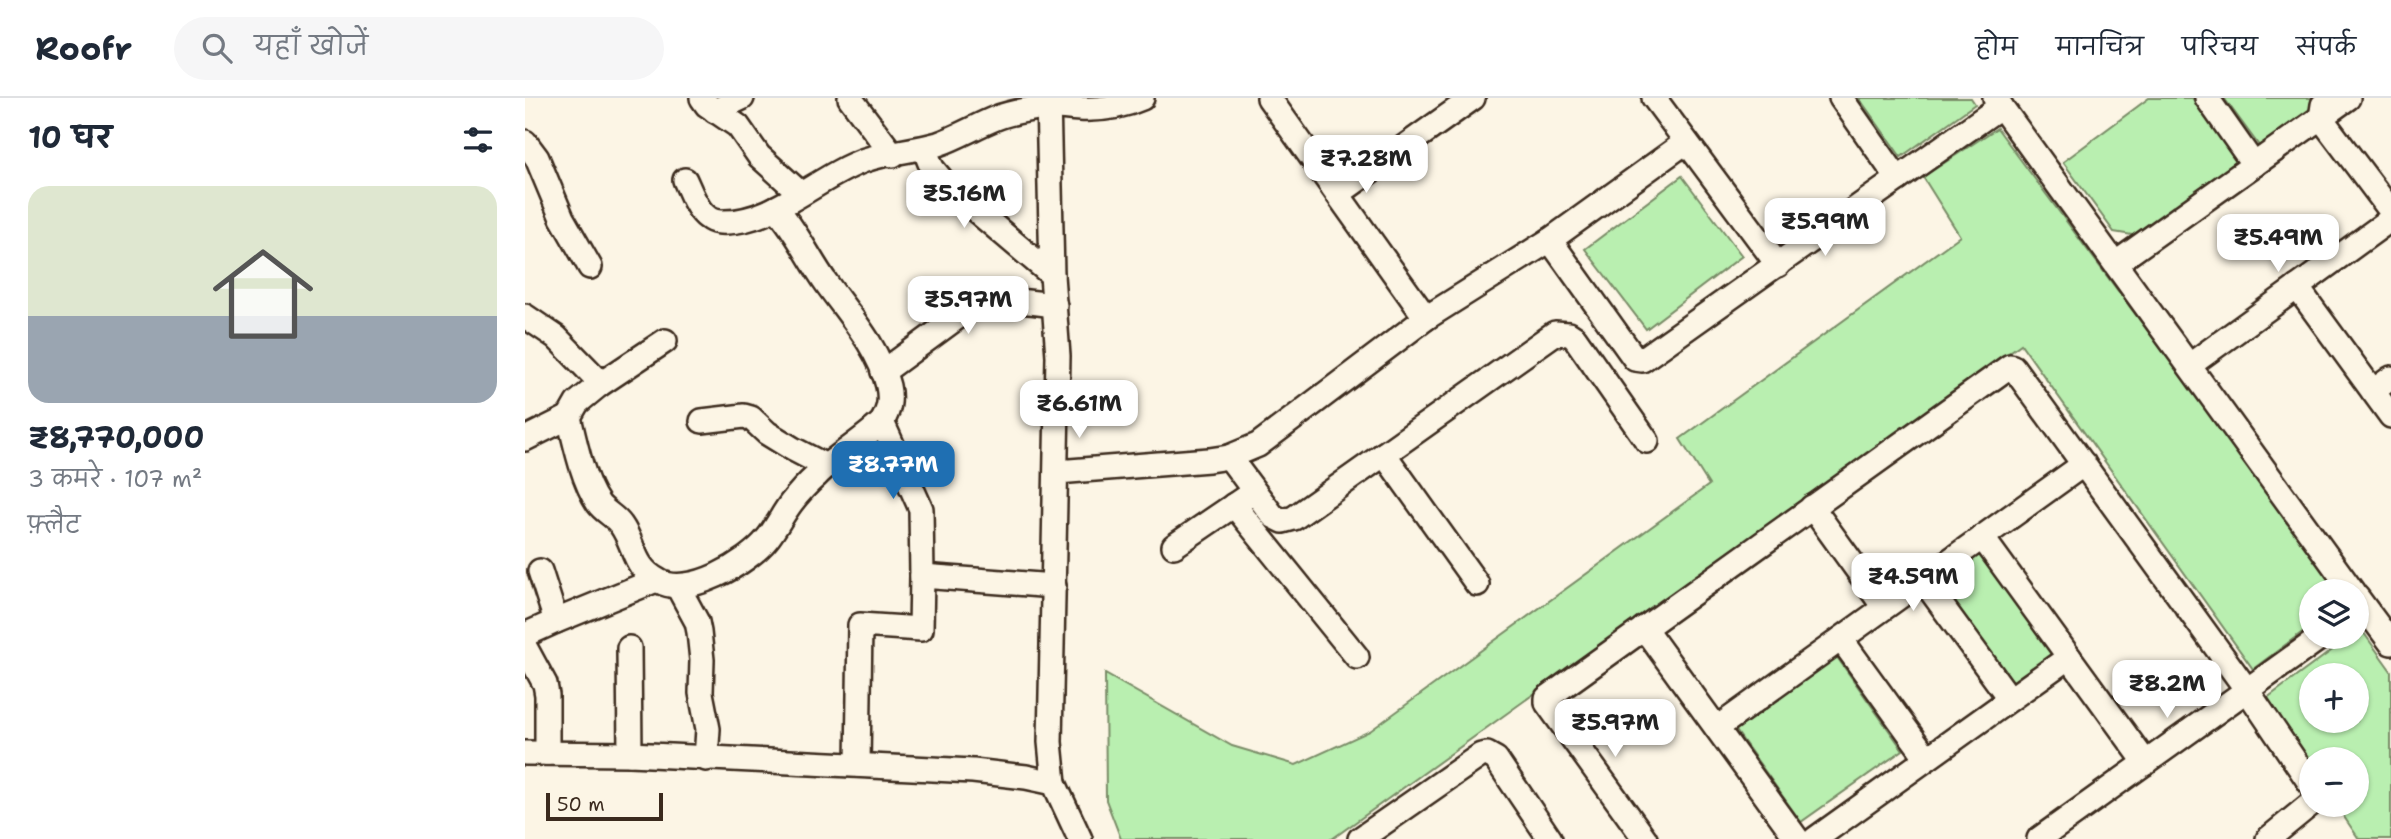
<!DOCTYPE html>
<html lang="hi">
<head>
<meta charset="utf-8">
<style>
  body { margin:0; font-family:"Shantell Sans","Playpen Sans Deva",sans-serif; background:#f6f6f7; color:#1f2937; height:100vh; display:flex; flex-direction:column; font-size:26px; white-space:nowrap }
  * { box-sizing:border-box; margin:0 }
  p { font-size:23px; color:#747a83 }
  .icon { flex:none; width:38px; height:38px; fill:none; stroke:currentColor; stroke-width:2; stroke-linecap:round; stroke-linejoin:round }
  .map { position:relative; flex:1; overflow:hidden }
  .drawer { display:flex; flex-direction:column; background:#fff; width:525px }
  .drawer>* { flex:none }
  .buttons { position:absolute; left:1774px; top:481px; display:grid; gap:14px }
  .buttons a { display:grid; place-items:center; width:70px; height:70px; border-radius:50%; background:#fff; box-shadow:0 2px 5px #0004; font-size:35px }
  .scale { position:absolute; left:21px; bottom:18px; width:117px; box-sizing:border-box; padding-left:7px; border:4px solid #3b2a1e; border-top:0; font-size:19px; line-height:24px; white-space:nowrap; color:#3b2a1e; -webkit-text-stroke:5px #fcf5e5; paint-order:stroke }
  .price { position:absolute; translate:-50% -60px; padding:0 16px; border-radius:14px; background:#fff; color:#222; font-size:23px; line-height:46px; filter:drop-shadow(0 2px 4px #0008) }
  .price::after { content:''; position:absolute; left:50%; top:42px; width:21px; height:16px; margin-left:-10px; background:inherit; clip-path:polygon(0 0,100% 0,50% 100%) }
  .price.current { background:#1f6fb2; color:#fff }
  ul { padding:0; list-style:none }
  li { display:grid; align-content:center; gap:14px; height:371px; padding:0 28px }
  li span { display:grid; place-items:center; height:217px; border-radius:21px; color:#555 }
  li>.icon { margin-inline-start:auto }
  span .icon { width:126px; height:126px; fill:#fffc; stroke-width:1 }
  li b { font-size:30px }
  h2 { display:flex; justify-content:space-between; align-items:center; height:84px; padding:0 28px; font-size:30px }
  header { display:flex; align-items:center; gap:42px; box-sizing:border-box; height:98px; padding:0 35px; background:#fff; border-bottom:2px solid #e0e1e3 }
  header strong { font-size:33px }
  nav { display:flex; gap:38px; margin-inline-start:auto; font-size:24px }
  .search { width:490px; height:63px; background:#f6f6f7; display:flex; align-items:center; gap:18px; box-sizing:border-box; padding:0 24px; border-radius:38px; color:#747a83; font-size:26px }
  main { display:flex; flex:1; min-height:0 }
  .map>svg:first-child { display:block }
  .green { fill:#b9efb0; stroke:#7a8c67; stroke-width:2; fill-rule:evenodd }
  .lines { fill:none; stroke-linecap:round; stroke-linejoin:round }
  .minor-casing { stroke:#3b2a1e; stroke-width:28 }
  .minor { stroke:#fcf5e5; stroke-width:23 }
</style>
</head>
<body>
<header>
<strong>Roofr</strong>
<div class="search"><svg class="icon" aria-label="search" viewBox="0 0 24 24"><circle cx="10" cy="10" r="6"/><path d="M15 15l6 6"/></svg>यहाँ खोजें</div>
<nav><a>होम</a><a>मानचित्र</a><a>परिचय</a><a>संपर्क</a></nav>
</header>
<main>
<section class="drawer">
<h2>10 घर<svg class="icon" aria-label="filters" viewBox="0 0 24 24"><path d="M4 7h16M4 17h16"/><circle cx="9" cy="7" r="2"/><circle cx="15" cy="17" r="2"/></svg></h2>
<ul>
<li><span style="background:linear-gradient(#dfe7d0 60%,#9aa5b1 0)"><svg class="icon" aria-label="home" viewBox="0 0 24 24"><path d="M3 11l9-7 9 7M6 9v11h12V9"/></svg></span><div><b>₹8,770,000</b><p>3 कमरे · 107 m²</p><p>फ़्लैट</p></div></li>
</ul>
</section>
<div class="map">
<svg width="1866" height="741" viewBox="0 0 1866 741">
  <rect width="100%" height="100%" fill="#fcf5e5"/>
  <filter id="ink" filterUnits="userSpaceOnUse"><feTurbulence type="fractalNoise" baseFrequency=".0143" numOctaves="2"/><feDisplacementMap in="SourceGraphic" scale="14" xChannelSelector="R" yChannelSelector="G"/><feConvolveMatrix kernelMatrix="1 2 1 2 8 2 1 2 1" color-interpolation-filters="sRGB"/></filter>
  <g filter="url(#ink)">
    <!-- green -->
    <g class="green">
      <polygon points="1334,0 1446,0 1450,6 1376,59"/>
      <polygon points="1624,0 1667,0 1716,64 1613,138 1589,134 1538,64"/>
      <polygon points="1699,0 1803,0 1735,49"/>
      <polygon points="1472,30 1816,493 1787,494 1787,527 1728,571 1496,246 807,741 596,741 581,702 580,576 707,648 771,667 845,633 1184,387 1155,341 1435,138 1398,79"/>
      <polygon points="1157,78 1217,158 1121,231 1060,151"/>
      <polygon points="1457,452 1530,554 1483,587 1411,485"/>
      <path d="M1836,531L1866,573V741H1834L1811,707H1832V662H1787V672L1738,603L1825,539H1832V534ZM1787,578H1832V623H1787Z"/>
      <polygon points="1309,555 1378,652 1276,724 1207,627"/>
    </g>
    <g class="lines">
      <defs>
        <g id="minor">
          <polyline points="177,0 182,7 213,28 234,58 275,95"/>
          <polyline points="325,0 368,57"/>
          <polyline points="523,0 527,177 533,258 525,644 529,685"/>
          <polyline points="744,0 901,220"/>
          <polyline points="1129,0 1253,167"/>
          <polyline points="1316,0 1373,81"/>
          <polyline points="1470,0 1828,494"/>
          <polyline points="1682,0 1729,67"/>
          <polyline points="1798,7 1796,20 1866,113"/>
          <polyline points="190,13 217,0"/>
          <polyline points="0,44 12,60 37,120 65,169"/>
          <polyline points="399,50 407,70 422,88 527,177"/>
          <path d="M160,82C167,97 175,123 195,124C247,127 293,78 340,62C363,54 388,53 413,46C433,39 451,28 471,20C486,14 502,12 518,9C530,7 542,11 554,11C576,12 597,9 617,0"/>
          <polyline points="813,96 948,0"/>
          <polyline points="1025,142 1110,261 1117,262 1476,8"/>
          <polyline points="1591,165 1823,0"/>
          <polyline points="1772,189 1866,318"/>
          <path d="M0,218L31,239L71,280L74,287L52,305L44,319C50,345 58,383 73,405C79,414 90,418 96,427C111,448 107,469 134,483C163,500 223,465 242,441C251,430 257,417 266,405C273,396 282,386 291,378C311,357 337,344 357,324C364,312 366,302 363,288C354,250 324,217 302,186C284,161 272,133 251,110"/>
          <polyline points="1665,267 1866,121"/>
          <path d="M358,274L445,210C472,198 501,204 530,207"/>
          <polyline points="74,287 140,243"/>
          <polyline points="1848,293 1866,280"/>
          <polyline points="177,323 219,318 226,320 242,335 268,351 301,368"/>
          <polyline points="357,324 396,411 397,478"/>
          <polyline points="0,341 44,319"/>
          <polyline points="859,356 952,486"/>
          <polyline points="704,359 748,418 758,423 769,420 1030,235 1044,236 1050,240 1122,343"/>
          <polyline points="532,374 684,362 704,359 733,347 901,220 1025,142 1161,44"/>
          <polyline points="709,407 832,559"/>
          <polyline points="1287,409 1359,509"/>
          <polyline points="1457,439 1621,665"/>
          <polyline points="649,448 721,399"/>
          <polyline points="1398,482 1485,601"/>
          <polyline points="153,489 172,524 174,534 177,562 176,595 183,631 181,661"/>
          <polyline points="1832,499 1866,545"/>
          <polyline points="31,523 131,482"/>
          <polyline points="1119,530 1272,741"/>
          <polyline points="0,537 31,523 15,473"/>
          <polyline points="1316,541 1402,660"/>
          <polyline points="0,549 20,586 22,597 22,655"/>
          <polyline points="104,550 105,656"/>
          <polyline points="1192,630 1559,366"/>
          <polyline points="0,655 105,656 448,673 501,679 529,685 555,741"/>
          <polyline points="333,667 335,527 396,531 397,478 529,488"/>
          <polyline points="835,741 956,657 962,656 971,661 1025,741"/>
          <polyline points="1120,741 1022,605 1022,600 1485,268 1488,269 1722,592 1787,688"/>
          <polyline points="1290,741 1544,559"/>
          <polyline points="1514,741 1796,539"/>
          <polyline points="1743,741 1787,705"/>
        </g>
      </defs>
      <!-- minor casing -->
      <use href="#minor" class="minor-casing"/>
      <!-- minor -->
      <use href="#minor" class="minor"/>
    </g>
  </g>
</svg>
<div class="buttons">
<a><svg class="icon" aria-label="layers" viewBox="0 0 24 24"><path d="M12 4l9 5-9 5-9-5zM3 14l9 5 9-5"/></svg></a>
<a>+</a>
<a>−</a>
</div>
<div class="scale">50 m</div>
<b class="price" style="left:841px;top:97px">₹7.28M</b>
<b class="price" style="left:439px;top:132px">₹5.16M</b>
<b class="price" style="left:1300px;top:160px">₹5.99M</b>
<b class="price" style="left:1753px;top:176px">₹5.49M</b>
<b class="price" style="left:443px;top:238px">₹5.97M</b>
<b class="price" style="left:554px;top:342px">₹6.61M</b>
<b class="price current" style="left:368px;top:403px">₹8.77M</b>
<b class="price" style="left:1388px;top:515px">₹4.59M</b>
<b class="price" style="left:1642px;top:622px">₹8.2M</b>
<b class="price" style="left:1090px;top:661px">₹5.97M</b>
</div>
</main>
</body>
</html>
